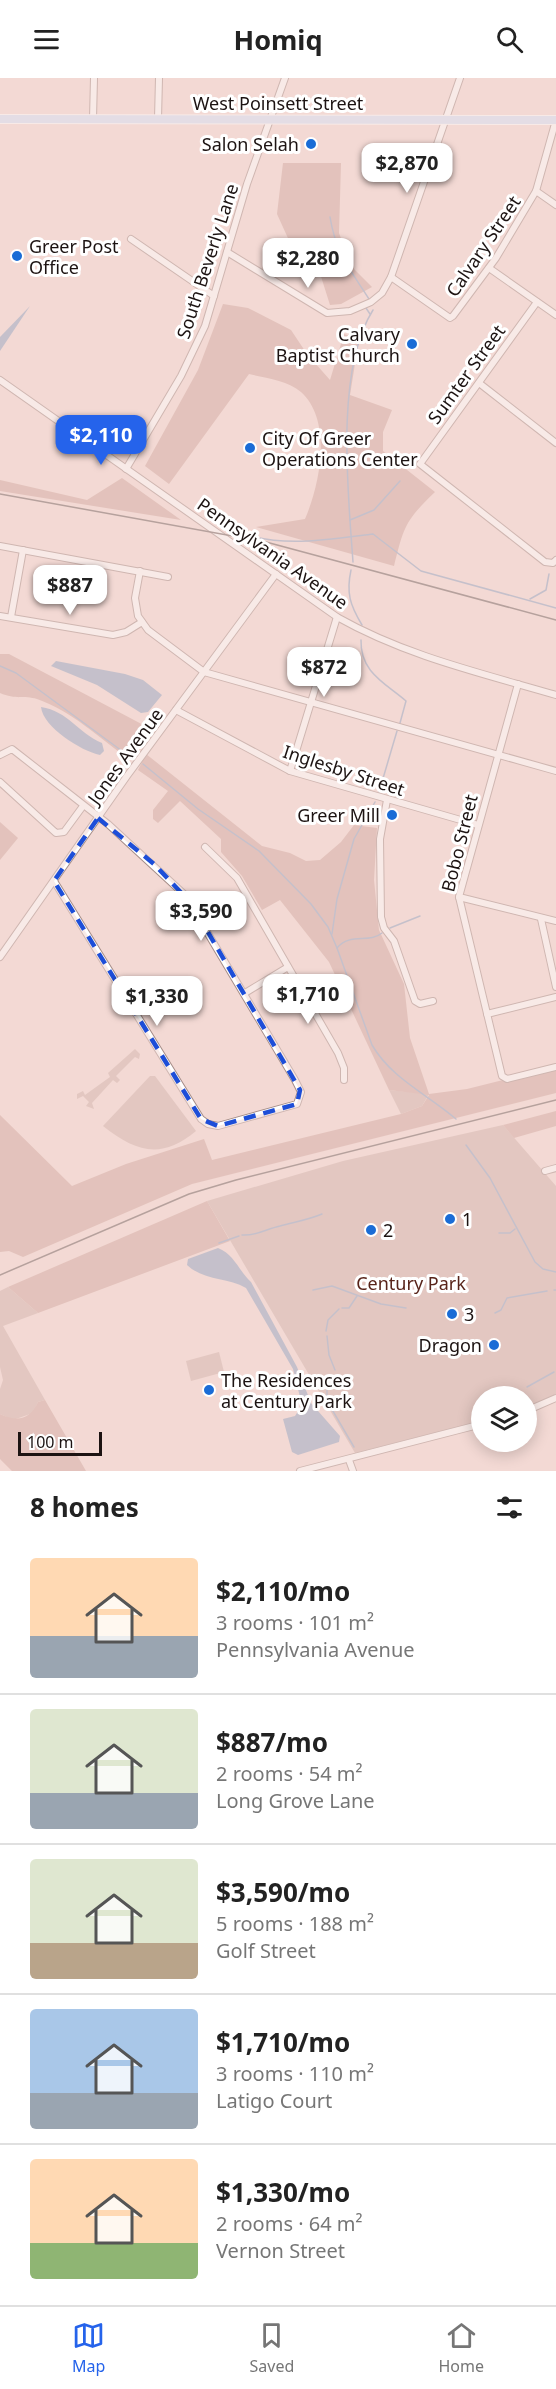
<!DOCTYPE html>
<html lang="en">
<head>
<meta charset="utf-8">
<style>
  body { margin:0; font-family:"Noto Sans",sans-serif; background:#f6f6f6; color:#222; height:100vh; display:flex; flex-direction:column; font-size:22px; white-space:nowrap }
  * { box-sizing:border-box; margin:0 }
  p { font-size:20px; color:#767676 }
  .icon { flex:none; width:33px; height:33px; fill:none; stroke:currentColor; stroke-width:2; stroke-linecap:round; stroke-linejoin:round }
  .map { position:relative; height:1393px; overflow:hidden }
  .drawer { display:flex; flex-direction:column; background:#fff; flex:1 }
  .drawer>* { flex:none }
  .buttons { position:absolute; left:471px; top:1308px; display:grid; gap:12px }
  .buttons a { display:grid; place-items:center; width:66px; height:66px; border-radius:50%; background:#fff; box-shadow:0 3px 15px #0003; font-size:30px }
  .scale { position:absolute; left:18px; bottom:15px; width:84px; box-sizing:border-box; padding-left:6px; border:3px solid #1c1312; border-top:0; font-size:16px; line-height:21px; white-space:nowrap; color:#1c1312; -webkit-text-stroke:4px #fff; paint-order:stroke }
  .price { position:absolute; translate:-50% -51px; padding:0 14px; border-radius:12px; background:#fff; color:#222; font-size:20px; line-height:39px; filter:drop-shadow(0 2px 3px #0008) }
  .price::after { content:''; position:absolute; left:50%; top:36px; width:18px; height:14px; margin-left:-9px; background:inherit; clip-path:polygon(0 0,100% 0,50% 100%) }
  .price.on { background:#2563eb; color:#fff }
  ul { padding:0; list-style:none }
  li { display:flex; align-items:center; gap:18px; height:150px; padding:0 30px }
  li+li { border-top:2px solid #e0e0e0 }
  li span { display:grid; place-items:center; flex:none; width:168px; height:120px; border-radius:6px; color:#555 }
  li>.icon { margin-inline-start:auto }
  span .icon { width:72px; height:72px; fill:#fffc; stroke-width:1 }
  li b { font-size:26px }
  h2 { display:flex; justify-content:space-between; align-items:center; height:72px; padding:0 30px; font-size:26px }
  header { display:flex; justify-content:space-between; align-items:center; height:78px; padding:0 30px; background:#fff; font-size:27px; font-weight:700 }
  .dock { display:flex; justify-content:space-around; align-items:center; height:84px; border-top:2px solid #e0e0e0; background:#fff; font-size:16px; color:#767676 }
  .dock a { display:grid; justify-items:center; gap:3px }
  .dock .on { color:#2563eb }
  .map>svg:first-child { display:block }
  .green { fill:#d0b2ab }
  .forest { fill:#d0a79f }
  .water { fill:#8fa3c1 }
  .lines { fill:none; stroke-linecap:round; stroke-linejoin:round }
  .stream { stroke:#8fa3c1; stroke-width:1.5 }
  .minor-casing { stroke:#a58d88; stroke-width:8 }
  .major-casing { stroke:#fff; stroke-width:10 }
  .minor { stroke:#fff; stroke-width:6 }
  .major { stroke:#d2e3fb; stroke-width:8 }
  .rail { stroke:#6d5e5b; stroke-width:1.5 }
  .marked { fill:none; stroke:#1d4ed8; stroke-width:4.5; stroke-dasharray:12 8; stroke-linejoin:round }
  .poi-dot { fill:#1a6cd6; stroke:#fff; stroke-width:2 }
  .labels { text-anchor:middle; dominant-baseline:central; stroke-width:6; stroke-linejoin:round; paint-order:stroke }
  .street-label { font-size:18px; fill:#1c1312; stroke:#fff }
  .poi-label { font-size:18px; fill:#1c1312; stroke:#fff; text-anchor:start }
  .park-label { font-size:18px; fill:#58241a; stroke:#fff }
</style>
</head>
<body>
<header><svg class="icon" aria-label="menu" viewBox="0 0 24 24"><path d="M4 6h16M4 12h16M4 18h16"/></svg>Homiq<svg class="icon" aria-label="search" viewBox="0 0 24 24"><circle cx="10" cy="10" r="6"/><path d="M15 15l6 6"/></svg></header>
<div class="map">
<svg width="556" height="1393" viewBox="0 0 556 1393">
  <rect width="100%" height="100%" fill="#f3d9d4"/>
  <!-- green -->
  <g class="green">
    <polygon points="135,971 140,976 139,981 135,979 116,998 120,1002 117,1005 113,1002 92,1025 94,1031 86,1028 89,1024 83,1018 77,1021 77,1016 83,1013 85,1017 110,999 108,995"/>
    <path d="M150,998H155L196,1053C161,1082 136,1074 103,1048Z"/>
    <polygon points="389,1012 429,1016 422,1028 401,1036"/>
    <polygon points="503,1047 556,1108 556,1316 527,1330 526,1318 482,1318 481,1343 355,1375 207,1123 343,1083"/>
    <polygon points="8,1209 38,1235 3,1248 45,1322 38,1324 33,1335 13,1342 0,1336 0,1311 3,1302 0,1289 0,1213"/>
    <polygon points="219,1274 224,1294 191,1303 186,1283"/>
  </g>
  <!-- forest -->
  <g class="forest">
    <polygon points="283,85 341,85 339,155 351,188 372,209 341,226 330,227 318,189 297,180 277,136"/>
    <path d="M223,226L248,230L291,252L307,276L330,302L344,256L359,261L350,317L392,332L383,354V373L435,414C405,443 404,448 394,488L256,449L305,441C320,406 333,343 301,314C288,302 265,300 249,296L169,406L145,388L198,292Z"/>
    <polygon points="122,400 181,442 0,413 0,402 87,422"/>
    <path d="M0,576H9L151,651L129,681C99,660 72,633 37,621C24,617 16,622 0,615Z"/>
    <polygon points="146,676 262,768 290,775 306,783 320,782 341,764 354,747 377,750 374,802 379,852 404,906 410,960 429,1016 467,1011 556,989 556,1015 192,1106 23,1179 9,1173 0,1174 0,1037 72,1108 126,1086 204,1061 212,1082 401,1036 422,1028 429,1017 389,1012 329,884 280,822 262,832 242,798 221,774 221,761 180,723 158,745 153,741 153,732 168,713 138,692"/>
    <polygon points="0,744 18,760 0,782"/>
    <polygon points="556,1033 556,1048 514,1060 503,1047"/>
    <polygon points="207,1123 230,1163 38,1235 8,1209"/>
    <path d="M45,1322L86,1393H12L0,1381V1336C17,1344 30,1342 38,1324Z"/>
  </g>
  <!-- water -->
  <g class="water">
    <polygon points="30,228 0,273 0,259"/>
    <polygon points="56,583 125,596 143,602 162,617 148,634 141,635 97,607 51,588"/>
    <path d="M41,629C68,633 78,655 102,665L104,673L100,677C81,673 43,649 41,629Z"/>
    <path d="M218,1170C234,1176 239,1193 251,1204L297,1289L311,1325L340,1358L339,1364L298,1377L292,1374L283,1341L295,1338L302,1327L293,1291L246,1210C227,1199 204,1203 187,1187L188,1181Z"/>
  </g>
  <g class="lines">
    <!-- stream -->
    <g class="stream">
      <path d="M330,139C336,176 350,191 369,221"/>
      <polyline points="366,230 370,236"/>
      <polyline points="350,442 374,432 400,403"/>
      <path d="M231,451C276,471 326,462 373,456L421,493L556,530"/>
      <path d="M353,484C348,414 335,292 373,232"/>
      <path d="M351,492C346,515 350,527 362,547"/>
      <polyline points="530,521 546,512 549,496"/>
      <path d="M361,562C360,594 385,605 406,623L400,645"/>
      <polyline points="0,588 16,595 122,673 133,678"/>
      <path d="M143,686L198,731L259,773L311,826L328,849L337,870L372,967C392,1001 427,1016 456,1041"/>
      <polyline points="379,714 397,653"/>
      <polyline points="390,850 420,838"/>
      <polyline points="332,856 337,821 354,761 375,724"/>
      <path d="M337,870C350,854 369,866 382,855"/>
      <polyline points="466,1067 490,1100 535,1184 543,1191 556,1194"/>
      <polyline points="499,1155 510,1155 515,1151"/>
      <path d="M242,1157C257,1158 266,1151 280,1148C294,1144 308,1142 322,1136"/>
      <polyline points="219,1165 239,1158"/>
      <polyline points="313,1212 332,1208 381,1226 406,1230"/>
      <polyline points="554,1212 556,1212"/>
      <polyline points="342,1230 349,1230 357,1218"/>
      <polyline points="495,1235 501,1232 507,1220 547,1213"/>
      <polyline points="326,1253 328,1242 339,1231"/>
      <polyline points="327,1258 329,1277 335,1292"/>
      <polyline points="335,1298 327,1312 327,1323 354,1369"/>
      <polyline points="527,1309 554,1294"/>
      <polyline points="319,1323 326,1321"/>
    </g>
    <defs>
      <g id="minor">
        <polyline points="93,41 94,0"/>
        <polyline points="158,41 159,0"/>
        <polyline points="536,113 556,127"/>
        <polyline points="131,161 214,218"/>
        <polyline points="227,174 327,235 350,233 371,224 382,215 391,199 460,0"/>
        <polyline points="489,190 556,237"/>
        <polyline points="391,199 450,240 453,238 496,180 536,113 556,42"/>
        <polyline points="537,224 420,386 545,484 553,485 556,482"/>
        <path d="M0,302L337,539C406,578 481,595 556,617"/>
        <polyline points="479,305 556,365"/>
        <polyline points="126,391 181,298 205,248 247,106 285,0"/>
        <polyline points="0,468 168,499"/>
        <polyline points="140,493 135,520 138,538 148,552 204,594 556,693"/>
        <polyline points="0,538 113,557 126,554 142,544"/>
        <polyline points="11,539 23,472"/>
        <polyline points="518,606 459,819 502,998 507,1001 556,989"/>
        <polyline points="176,632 290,693 478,747"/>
        <polyline points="0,677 12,671 108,746 185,817 295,1002 301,1014 297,1026 218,1048 208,1046 201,1041 54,803"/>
        <polyline points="290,693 337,539"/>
        <polyline points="0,704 56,755 64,754 83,728"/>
        <polyline points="387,722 380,761 381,839 384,850 394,863 415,923 420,926 433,923"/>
        <polyline points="205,769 237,800 338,975 344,990 344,1002"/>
        <polyline points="459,819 556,843"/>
        <polyline points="541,841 556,909"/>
        <polyline points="0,879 127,698 276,496"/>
        <polyline points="245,915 288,889"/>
        <polyline points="487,936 556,919"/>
        <polyline points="545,1093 556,1090"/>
        <polyline points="526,1333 556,1320"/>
        <polyline points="349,1382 353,1393"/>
        <polyline points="300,1393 482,1346"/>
      </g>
      <polyline id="major" points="0,41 556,42"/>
    </defs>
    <!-- minor casing -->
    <use href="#minor" class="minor-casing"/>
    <!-- major casing -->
    <use href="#major" class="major-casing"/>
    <!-- minor -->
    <use href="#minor" class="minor"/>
    <!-- major -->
    <use href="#major" class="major"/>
    <!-- rail -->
    <g class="rail">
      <polyline points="0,416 266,464 556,542"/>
      <polyline points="0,1197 189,1116 236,1102 556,1022"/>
    </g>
  </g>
  <!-- marked area -->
  <path d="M0 0H556V1393H0ZM98,740L154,786L191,825L300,1012L297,1026L218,1048L201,1041L54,803Z" fill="#f3d9d4" fill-opacity=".55" fill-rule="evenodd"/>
  <path class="marked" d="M98,740L154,786L191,825L300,1012L297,1026L218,1048L201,1041L54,803Z"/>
  <!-- markers -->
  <g class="poi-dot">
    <circle cx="311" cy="66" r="6"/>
    <circle cx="17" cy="178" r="6"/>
    <circle cx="412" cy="266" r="6"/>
    <circle cx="250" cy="370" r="6"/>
    <circle cx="392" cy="737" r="6"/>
    <circle cx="450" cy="1141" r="6"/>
    <circle cx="371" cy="1152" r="6"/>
    <circle cx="452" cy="1236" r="6"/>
    <circle cx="494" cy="1267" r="6"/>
    <circle cx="209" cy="1312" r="6"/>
  </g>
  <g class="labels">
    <!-- street labels -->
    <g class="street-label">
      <text x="278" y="25">West Poinsett Street</text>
      <text transform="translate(483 168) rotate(-56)">Calvary Street</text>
      <text transform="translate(207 183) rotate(-72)">South Beverly Lane</text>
      <text transform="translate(466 296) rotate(-54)">Sumter Street</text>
      <text transform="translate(273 475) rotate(35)">Pennsylvania Avenue</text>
      <text transform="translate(125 678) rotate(-54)">Jones Avenue</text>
      <text transform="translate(344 692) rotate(18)">Inglesby Street</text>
      <text transform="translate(459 765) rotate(-76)">Bobo Street</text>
    </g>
    <!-- poi labels -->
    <g class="poi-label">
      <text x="299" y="66" text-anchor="end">Salon Selah</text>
      <text x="29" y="168">Greer Post<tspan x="29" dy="21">Office</tspan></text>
      <text x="400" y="256" text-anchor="end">Calvary<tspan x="400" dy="21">Baptist Church</tspan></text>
      <text x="262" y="360">City Of Greer<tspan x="262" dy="21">Operations Center</tspan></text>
      <text x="380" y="737" text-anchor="end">Greer Mill</text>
      <text x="462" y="1141">1</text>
      <text x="383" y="1152">2</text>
      <text x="464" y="1236">3</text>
      <text x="482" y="1267" text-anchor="end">Dragon</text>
      <text x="221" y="1302">The Residences<tspan x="221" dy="21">at Century Park</tspan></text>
    </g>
    <!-- park labels -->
    <g class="park-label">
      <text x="411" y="1205">Century Park</text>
    </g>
  </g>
</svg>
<div class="buttons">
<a><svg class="icon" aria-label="layers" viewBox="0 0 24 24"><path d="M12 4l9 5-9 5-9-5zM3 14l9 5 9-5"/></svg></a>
</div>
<div class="scale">100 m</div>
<b class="price" style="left:407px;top:116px">$2,870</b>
<b class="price" style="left:308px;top:211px">$2,280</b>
<b class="price on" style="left:101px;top:388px">$2,110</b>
<b class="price" style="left:70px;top:538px">$887</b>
<b class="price" style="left:324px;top:620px">$872</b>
<b class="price" style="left:201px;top:864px">$3,590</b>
<b class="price" style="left:308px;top:947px">$1,710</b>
<b class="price" style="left:157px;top:949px">$1,330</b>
</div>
<section class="drawer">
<h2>8 homes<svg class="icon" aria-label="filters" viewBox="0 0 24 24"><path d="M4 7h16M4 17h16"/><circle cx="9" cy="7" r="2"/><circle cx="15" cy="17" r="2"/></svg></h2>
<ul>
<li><span style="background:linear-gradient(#ffd9b3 65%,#9aa5b1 0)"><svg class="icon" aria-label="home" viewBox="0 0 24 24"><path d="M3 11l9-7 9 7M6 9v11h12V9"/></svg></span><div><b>$2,110/mo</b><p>3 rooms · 101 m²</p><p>Pennsylvania Avenue</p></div></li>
<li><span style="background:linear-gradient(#dfe7d0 70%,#9aa5b1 0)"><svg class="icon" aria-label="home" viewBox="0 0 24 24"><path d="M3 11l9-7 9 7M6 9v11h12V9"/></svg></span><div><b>$887/mo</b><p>2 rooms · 54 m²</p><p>Long Grove Lane</p></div></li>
<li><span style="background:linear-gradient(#dfe7d0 70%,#b9a48a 0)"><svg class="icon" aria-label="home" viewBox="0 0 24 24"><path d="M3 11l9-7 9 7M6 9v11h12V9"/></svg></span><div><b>$3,590/mo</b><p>5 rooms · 188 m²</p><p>Golf Street</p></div></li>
<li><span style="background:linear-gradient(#a9c7e8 70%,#9aa5b1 0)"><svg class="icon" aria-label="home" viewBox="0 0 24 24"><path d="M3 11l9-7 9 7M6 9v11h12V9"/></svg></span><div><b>$1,710/mo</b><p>3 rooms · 110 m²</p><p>Latigo Court</p></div></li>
<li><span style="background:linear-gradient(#ffd9b3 70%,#8fb573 0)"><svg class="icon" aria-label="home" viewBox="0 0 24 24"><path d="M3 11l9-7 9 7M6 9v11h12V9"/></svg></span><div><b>$1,330/mo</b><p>2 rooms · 64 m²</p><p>Vernon Street</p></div></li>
</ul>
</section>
<nav class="dock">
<a class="on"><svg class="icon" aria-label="map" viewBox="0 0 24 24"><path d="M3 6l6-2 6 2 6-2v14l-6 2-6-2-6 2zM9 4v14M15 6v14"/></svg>Map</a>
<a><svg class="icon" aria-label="saved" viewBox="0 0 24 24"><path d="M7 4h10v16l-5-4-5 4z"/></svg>Saved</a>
<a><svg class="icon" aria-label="home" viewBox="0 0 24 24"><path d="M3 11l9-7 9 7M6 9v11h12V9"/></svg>Home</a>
</nav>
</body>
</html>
